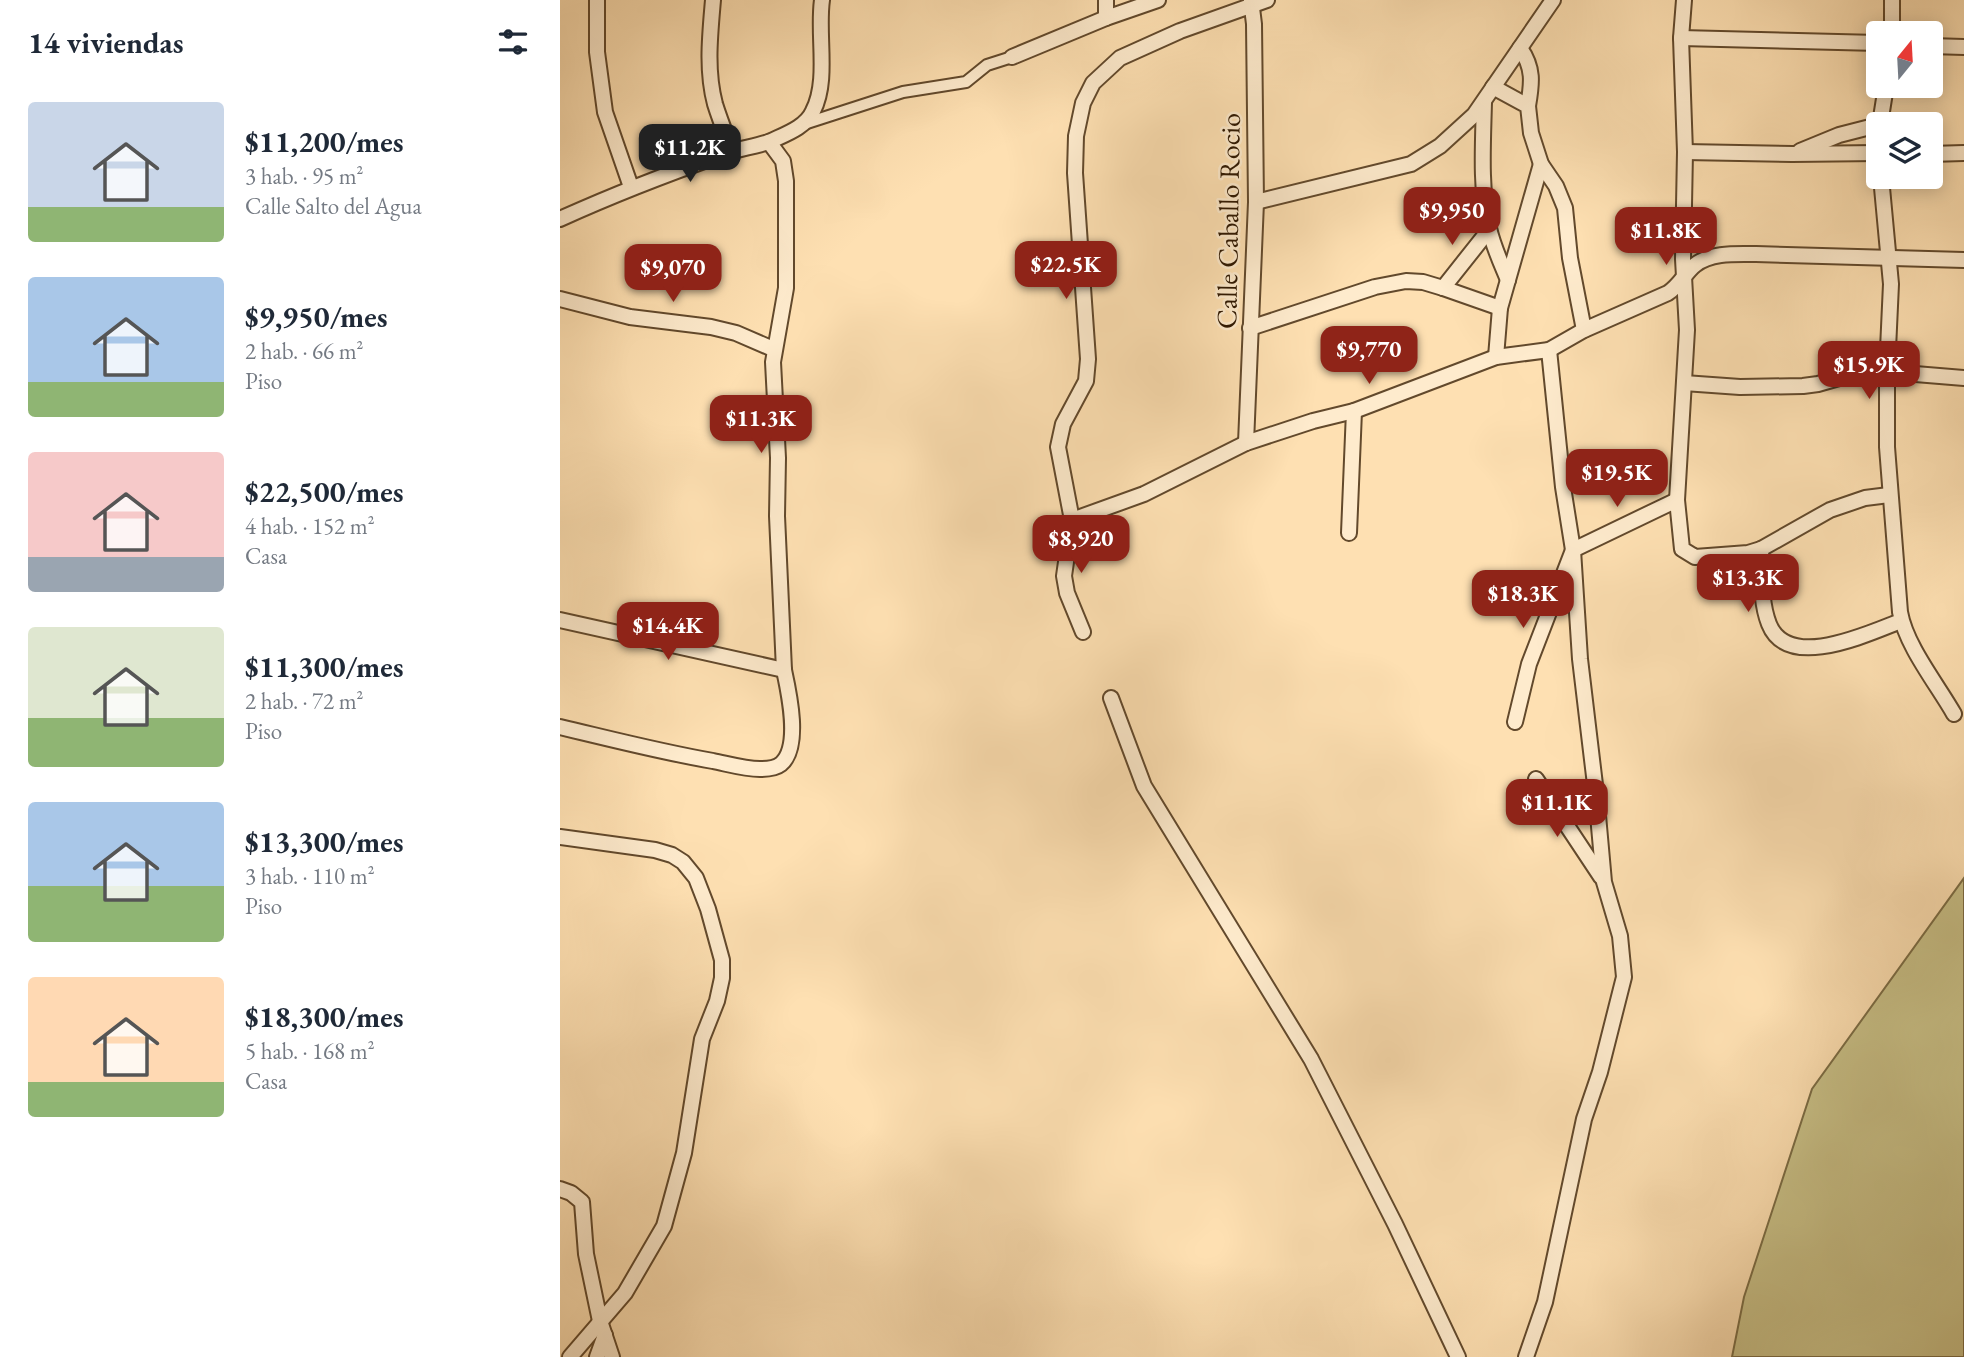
<!DOCTYPE html>
<html lang="es">
<head>
<meta charset="utf-8">
<style>
  body { margin:0; font-family:"EB Garamond",serif; background:#f2f2f3; color:#1f2937; height:100vh; display:flex; flex-direction:column; font-size:26px; white-space:nowrap }
  * { box-sizing:border-box; margin:0 }
  p { font-size:23px; color:#747a83 }
  .icon { flex:none; width:38px; height:38px; fill:none; stroke:currentColor; stroke-width:2; stroke-linecap:round; stroke-linejoin:round }
  .map { position:relative; flex:1; overflow:hidden }
  .side { display:flex; flex-direction:column; background:#fff; width:560px }
  .side>* { flex:none }
  .needle { width:46px; rotate:18deg }
  .buttons { position:absolute; left:1306px; top:21px; display:grid; gap:14px }
  .buttons a { display:grid; place-items:center; width:77px; height:77px; border-radius:7px; background:#fff; box-shadow:0 4px 18px #0003; font-size:35px }
  .price { position:absolute; translate:-50% -60px; padding:0 16px; border-radius:14px; background:#8f2418; color:#fff; font-size:23px; line-height:46px; filter:drop-shadow(0 2px 4px #0008) }
  .price::after { content:''; position:absolute; left:50%; top:42px; width:21px; height:16px; margin-left:-10px; background:inherit; clip-path:polygon(0 0,100% 0,50% 100%) }
  .price.active { background:#222; color:#fff }
  ul { padding:0; list-style:none }
  li { display:flex; align-items:center; gap:21px; height:175px; padding:0 28px }
  li span { display:grid; place-items:center; flex:none; width:196px; height:140px; border-radius:7px; color:#555 }
  li>.icon { margin-inline-start:auto }
  span .icon { width:84px; height:84px; fill:#fffc; stroke-width:1 }
  li b { font-size:30px }
  h2 { display:flex; justify-content:space-between; align-items:center; height:84px; padding:0 28px; font-size:30px }
  main { display:flex; flex:1; min-height:0 }
  .map>svg:first-child { display:block }
  .green { fill:#c8c087; stroke:#7b6c44; stroke-width:2 }
  .lines { fill:none; stroke-linecap:round; stroke-linejoin:round }
  .pedestrian-casing { stroke:#62492c; stroke-width:14 }
  .minor-casing { stroke:#62492c; stroke-width:18 }
  .pedestrian { stroke:#feebcd; stroke-width:10 }
  .minor { stroke:#feebcd; stroke-width:14 }
  .labels { text-anchor:middle; dominant-baseline:central; stroke-width:5; stroke-linejoin:round; paint-order:stroke }
  .street-label { font-size:28px; fill:#2e1700; stroke:#feebcd }
</style>
</head>
<body>
<main>
<section class="side">
<h2>14 viviendas<svg class="icon" aria-label="filters" viewBox="0 0 24 24"><path d="M4 7h16M4 17h16"/><circle cx="9" cy="7" r="2"/><circle cx="15" cy="17" r="2"/></svg></h2>
<ul>
<li><span style="background:linear-gradient(#c9d6e8 75%,#8fb573 0)"><svg class="icon" aria-label="home" viewBox="0 0 24 24"><path d="M3 11l9-7 9 7M6 9v11h12V9"/></svg></span><div><b>$11,200/mes</b><p>3 hab. · 95 m²</p><p>Calle Salto del Agua</p></div></li>
<li><span style="background:linear-gradient(#a9c7e8 75%,#8fb573 0)"><svg class="icon" aria-label="home" viewBox="0 0 24 24"><path d="M3 11l9-7 9 7M6 9v11h12V9"/></svg></span><div><b>$9,950/mes</b><p>2 hab. · 66 m²</p><p>Piso</p></div></li>
<li><span style="background:linear-gradient(#f6c9c9 75%,#9aa5b1 0)"><svg class="icon" aria-label="home" viewBox="0 0 24 24"><path d="M3 11l9-7 9 7M6 9v11h12V9"/></svg></span><div><b>$22,500/mes</b><p>4 hab. · 152 m²</p><p>Casa</p></div></li>
<li><span style="background:linear-gradient(#dfe7d0 65%,#8fb573 0)"><svg class="icon" aria-label="home" viewBox="0 0 24 24"><path d="M3 11l9-7 9 7M6 9v11h12V9"/></svg></span><div><b>$11,300/mes</b><p>2 hab. · 72 m²</p><p>Piso</p></div></li>
<li><span style="background:linear-gradient(#a9c7e8 60%,#8fb573 0)"><svg class="icon" aria-label="home" viewBox="0 0 24 24"><path d="M3 11l9-7 9 7M6 9v11h12V9"/></svg></span><div><b>$13,300/mes</b><p>3 hab. · 110 m²</p><p>Piso</p></div></li>
<li><span style="background:linear-gradient(#ffd9b3 75%,#8fb573 0)"><svg class="icon" aria-label="home" viewBox="0 0 24 24"><path d="M3 11l9-7 9 7M6 9v11h12V9"/></svg></span><div><b>$18,300/mes</b><p>5 hab. · 168 m²</p><p>Casa</p></div></li>
</ul>
</section>
<div class="map">
<svg width="1404" height="1357" viewBox="0 0 1404 1357">
  <rect width="100%" height="100%" fill="#fee0b2"/>
  <filter id="stains"><feTurbulence type="fractalNoise" baseFrequency=".00286" numOctaves="4"/><feColorMatrix values="0 0 0 0 .2 0 0 0 0 .09 0 0 0 0 .02 0 0 0 .5 -.17"/></filter>
  <radialGradient id="worn" r=".72"><stop offset=".6" stop-color="#630" stop-opacity="0"/><stop offset="1" stop-color="#630" stop-opacity=".3"/></radialGradient>
  <!-- green -->
  <polygon class="green" points="1404,878 1404,1357 1172,1357 1184,1297 1252,1089"/>
  <g class="lines">
    <defs>
      <polyline id="pedestrian" points="247,123 343,92 406,82 427,65 452,57"/>
      <g id="minor">
        <polyline points="37,0 37,52 45,112 71,187"/>
        <path d="M153,0C150,35 146,70 155,104C160,120 166,135 172,151"/>
        <polyline points="1124,0 1121,38 1125,152 1123,259 1127,330 1117,500 1122,549 1135,557 1188,553 1201,549 1270,510 1305,498 1329,495"/>
        <polyline points="546,18 546,0"/>
        <polyline points="1332,33 1332,0"/>
        <polyline points="1121,38 1318,43"/>
        <polyline points="1370,46 1404,47"/>
        <path d="M960,48C974,68 972,83 968,106"/>
        <polyline points="452,57 546,18 598,0"/>
        <polyline points="933,87 968,106 971,133 981,164 996,186 1005,208 1010,258 1024,330"/>
        <path d="M924,102C923,144 920,187 929,228C933,246 941,263 948,280"/>
        <polyline points="1320,124 1326,86"/>
        <polyline points="1240,151 1279,135 1318,125"/>
        <polyline points="1125,152 1232,154 1318,153"/>
        <polyline points="1370,154 1404,153"/>
        <path d="M1321,177L1331,284L1327,371V447L1340,612C1346,646 1377,684 1394,714"/>
        <polyline points="696,202 851,164 880,146 914,115 993,0"/>
        <path d="M0,219C55,194 107,174 164,154C179,148 196,147 211,141C226,134 246,127 253,111C269,80 257,35 262,0"/>
        <polyline points="883,288 929,230"/>
        <polyline points="0,299 70,317 151,327 176,333 213,349"/>
        <polyline points="690,328 815,287 846,281 863,282 883,288 940,308"/>
        <polyline points="936,357 940,308 981,164"/>
        <polyline points="1124,383 1180,387 1243,386 1258,384 1307,370 1404,378"/>
        <polyline points="686,443 696,202 694,24 691,0"/>
        <path d="M512,520L584,494L686,443L753,421L794,411L936,357L989,350L1024,330L1108,293C1120,285 1125,273 1135,265C1151,252 1177,254 1196,254L1404,260"/>
        <polyline points="789,533 794,411"/>
        <path d="M1201,549C1202,573 1200,601 1209,624C1228,672 1309,633 1341,621"/>
        <polyline points="0,620 224,670"/>
        <polyline points="523,632 507,593 504,576 512,520 498,447 503,424 526,381 528,359 515,173 516,136 523,103 533,83 560,58 620,31 707,0"/>
        <polyline points="551,698 584,786 751,1059 835,1224 898,1357"/>
        <polyline points="955,722 969,664 1013,550 1117,500"/>
        <path d="M0,727C51,739 101,752 153,761C168,764 185,769 200,769C207,769 216,768 221,764C241,747 229,693 224,670L217,516L218,458L213,362L226,288V181L223,161L209,142"/>
        <polyline points="976,779 1041,877"/>
        <polyline points="0,837 95,850 112,855 123,862 136,878 148,909 162,960 162,978 157,1001 142,1039 124,1153 104,1226 65,1293 10,1357"/>
        <polyline points="0,1189 11,1193 22,1202 26,1254 40,1321 52,1357"/>
        <polyline points="37,1357 45,1335"/>
        <polyline points="966,1357 985,1302 1024,1119 1040,1072 1064,977 1060,936 1044,882 1036,793 1020,659 1013,550 1003,487 989,350"/>
      </g>
    </defs>
    <!-- pedestrian casing -->
    <use href="#pedestrian" class="pedestrian-casing"/>
    <!-- minor casing -->
    <use href="#minor" class="minor-casing"/>
    <!-- pedestrian -->
    <use href="#pedestrian" class="pedestrian"/>
    <!-- minor -->
    <use href="#minor" class="minor"/>
  </g>
  <g class="labels">
    <!-- street labels -->
    <g class="street-label">
      <text transform="translate(668 221) rotate(-89)">Calle Caballo Rocio</text>
    </g>
  </g>
  <rect width="100%" height="100%" filter="url(#stains)"/>
  <rect width="100%" height="100%" fill="url(#worn)"/>
</svg>
<div class="buttons">
<a><svg class="needle" viewBox="-14 -14 28 28"><path d="M0-13l5 13h-10z" fill="#e53935"/><path d="M0 13l5-13h-10z" fill="#747a83"/></svg></a>
<a><svg class="icon" aria-label="layers" viewBox="0 0 24 24"><path d="M12 4l9 5-9 5-9-5zM3 14l9 5 9-5"/></svg></a>
</div>
<b class="price active" style="left:130px;top:184px">$11.2K</b>
<b class="price" style="left:892px;top:247px">$9,950</b>
<b class="price" style="left:1106px;top:267px">$11.8K</b>
<b class="price" style="left:506px;top:301px">$22.5K</b>
<b class="price" style="left:113px;top:304px">$9,070</b>
<b class="price" style="left:809px;top:386px">$9,770</b>
<b class="price" style="left:1309px;top:401px">$15.9K</b>
<b class="price" style="left:201px;top:455px">$11.3K</b>
<b class="price" style="left:1057px;top:509px">$19.5K</b>
<b class="price" style="left:521px;top:575px">$8,920</b>
<b class="price" style="left:1188px;top:614px">$13.3K</b>
<b class="price" style="left:963px;top:630px">$18.3K</b>
<b class="price" style="left:108px;top:662px">$14.4K</b>
<b class="price" style="left:997px;top:839px">$11.1K</b>
</div>
</main>
</body>
</html>
